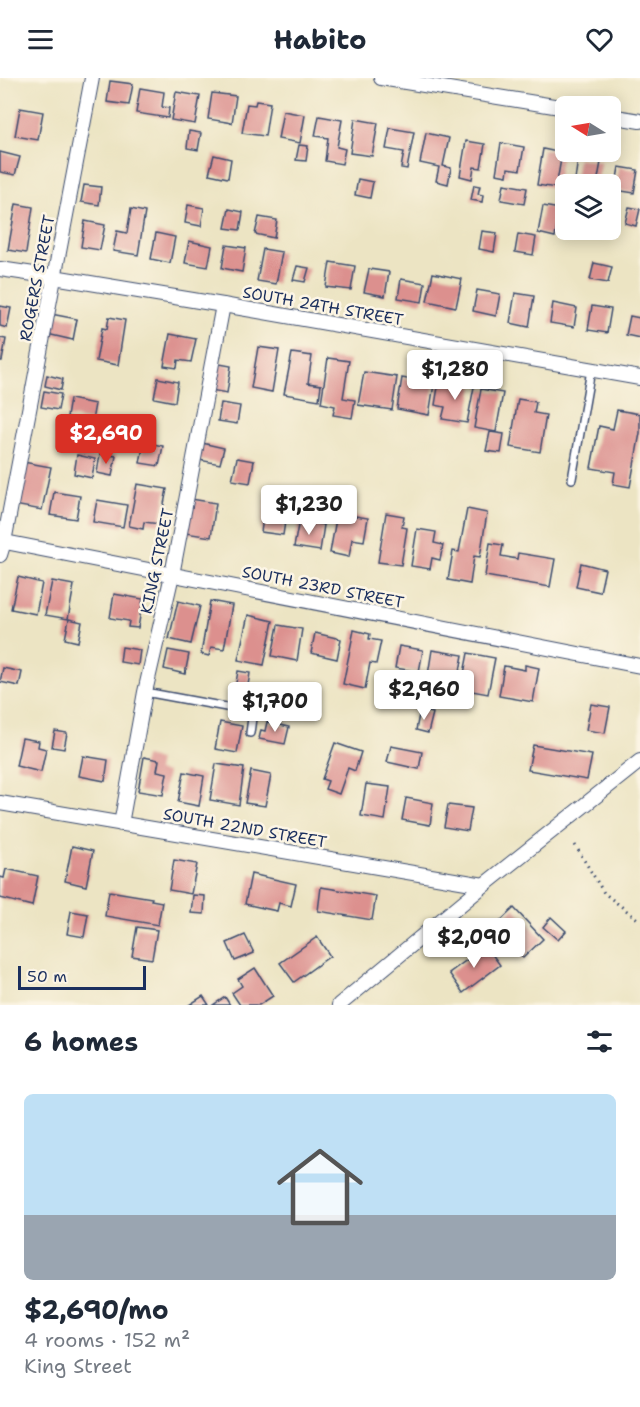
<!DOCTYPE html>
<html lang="en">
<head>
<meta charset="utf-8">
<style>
  body { margin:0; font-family:"Shantell Sans",sans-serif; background:#f2f2f3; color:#1f2937; height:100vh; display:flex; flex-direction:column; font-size:22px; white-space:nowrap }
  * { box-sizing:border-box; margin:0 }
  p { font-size:20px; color:#747a83 }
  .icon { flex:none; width:33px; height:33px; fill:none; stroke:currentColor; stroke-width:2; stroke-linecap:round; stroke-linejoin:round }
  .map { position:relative; height:927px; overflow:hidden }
  .side { display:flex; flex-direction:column; background:#fff; flex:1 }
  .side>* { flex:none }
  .needle { width:39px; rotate:281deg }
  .tools { position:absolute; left:555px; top:18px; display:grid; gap:12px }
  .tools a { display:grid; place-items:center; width:66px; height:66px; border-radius:9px; background:#fff; box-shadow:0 3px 15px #0003; font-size:30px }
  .scale { position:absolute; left:18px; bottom:15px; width:128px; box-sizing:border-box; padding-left:6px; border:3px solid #1b2f5e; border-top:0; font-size:16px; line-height:21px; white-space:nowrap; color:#1b2f5e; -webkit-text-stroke:4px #fcf5e5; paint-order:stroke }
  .price { position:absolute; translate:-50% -51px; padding:0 14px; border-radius:6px; background:#fff; color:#222; font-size:20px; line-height:39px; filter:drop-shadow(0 2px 3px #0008) }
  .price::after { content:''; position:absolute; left:50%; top:36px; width:18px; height:14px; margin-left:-9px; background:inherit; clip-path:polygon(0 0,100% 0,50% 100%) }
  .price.active { background:#d93025; color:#fff }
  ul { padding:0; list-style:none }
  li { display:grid; align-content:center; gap:12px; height:318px; padding:0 24px }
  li+li { border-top:2px solid #e0e1e3 }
  li span { display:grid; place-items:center; height:186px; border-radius:9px; color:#555 }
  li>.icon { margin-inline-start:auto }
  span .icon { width:108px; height:108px; fill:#fffc; stroke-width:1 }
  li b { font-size:26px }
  h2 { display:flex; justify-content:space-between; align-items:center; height:72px; padding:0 24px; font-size:26px }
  header { display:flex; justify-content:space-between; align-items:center; height:78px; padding:0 24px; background:#fff; font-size:27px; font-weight:700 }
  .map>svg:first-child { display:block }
  .building { fill:#dc908e }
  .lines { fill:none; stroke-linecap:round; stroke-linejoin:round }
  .service-casing { stroke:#3a4a6d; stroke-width:10 }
  .minor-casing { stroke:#3a4a6d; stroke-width:16 }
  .path { stroke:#3a4a6d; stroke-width:3; stroke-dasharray:1.5 4.5; stroke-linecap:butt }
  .service { stroke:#fff; stroke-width:7 }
  .minor { stroke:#fff; stroke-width:14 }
  .labels { text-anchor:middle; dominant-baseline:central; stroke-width:5; stroke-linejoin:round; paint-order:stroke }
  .street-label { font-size:16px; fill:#1b2f5e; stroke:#fcf5e5 }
</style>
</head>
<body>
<header><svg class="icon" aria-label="menu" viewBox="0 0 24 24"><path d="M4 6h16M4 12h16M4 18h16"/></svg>Habito<svg class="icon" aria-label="heart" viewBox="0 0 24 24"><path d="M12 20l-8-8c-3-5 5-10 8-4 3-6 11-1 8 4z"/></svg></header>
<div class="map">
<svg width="640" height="927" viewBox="0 0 640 927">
  <rect width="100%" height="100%" fill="#fcf5e5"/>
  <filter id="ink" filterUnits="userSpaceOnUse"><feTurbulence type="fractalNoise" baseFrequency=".0167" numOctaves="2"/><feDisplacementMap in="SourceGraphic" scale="12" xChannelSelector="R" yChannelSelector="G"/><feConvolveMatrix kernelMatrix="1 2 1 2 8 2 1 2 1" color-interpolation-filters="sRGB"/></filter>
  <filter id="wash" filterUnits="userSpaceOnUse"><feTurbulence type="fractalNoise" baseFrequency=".008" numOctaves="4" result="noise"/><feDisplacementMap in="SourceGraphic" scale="24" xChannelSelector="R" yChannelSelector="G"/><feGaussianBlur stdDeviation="1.35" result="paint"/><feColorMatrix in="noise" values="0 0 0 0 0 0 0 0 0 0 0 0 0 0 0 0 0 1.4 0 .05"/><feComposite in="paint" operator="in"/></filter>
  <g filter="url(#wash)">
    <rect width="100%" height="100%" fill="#ece4c3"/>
    <g id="blocks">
      <!-- building -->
      <g class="building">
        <polygon points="110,3 133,6 129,27 107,24"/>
        <polygon points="140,10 164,14 162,29 169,30 168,40 136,35"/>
        <polygon points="176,14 200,18 195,46 171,42"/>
        <polygon points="212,15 236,18 232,45 208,41"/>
        <polygon points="256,23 270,25 265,58 242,55 247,26 255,27"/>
        <polygon points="20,30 43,34 38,62 15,58"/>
        <polygon points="283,33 305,37 300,65 278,61"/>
        <polygon points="319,38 342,42 337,69 345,71 342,86 325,83 328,60 315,58"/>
        <polygon points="355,41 378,45 372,78 350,75"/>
        <polygon points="390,50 414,54 407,91 401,90 404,74 386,71"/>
        <polygon points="189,53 201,55 198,72 187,70"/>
        <polygon points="426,55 449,60 443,88 451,90 448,106 436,103 439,89 420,85"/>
        <polygon points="466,63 485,66 481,90 474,89 472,101 460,98"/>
        <polygon points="501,65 524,69 520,92 508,90 507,98 496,96"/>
        <polygon points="299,67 308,68 306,83 296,82"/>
        <polygon points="543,71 562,75 556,110 537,107"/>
        <polygon points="0,74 20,79 15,97 0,94"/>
        <polygon points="214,77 231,81 228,100 209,96"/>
        <polygon points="578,80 601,84 597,106 582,106 583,103 575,102"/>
        <polygon points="619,89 638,92 634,115 615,112"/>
        <polygon points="358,101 373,104 370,120 355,117"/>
        <polygon points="504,106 527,110 524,126 501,122"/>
        <polygon points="84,107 101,109 99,127 81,124"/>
        <polygon points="474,107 480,108 478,116 483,117 482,124 471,122"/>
        <polygon points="16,126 33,129 26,175 8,172"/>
        <polygon points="188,127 204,130 201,148 185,145"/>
        <polygon points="543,128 560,131 555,159 538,155"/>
        <polygon points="629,129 640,131 636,148 625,145"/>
        <polygon points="131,131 145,134 138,177 113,173 117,153 127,155"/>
        <polygon points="229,131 243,134 240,152 225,150"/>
        <polygon points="259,139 277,142 274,160 255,156"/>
        <polygon points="85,143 105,147 100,172 81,169"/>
        <polygon points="482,153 497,155 494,174 479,171"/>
        <polygon points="156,155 175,159 170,185 151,181"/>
        <polygon points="518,156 536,159 533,177 515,174"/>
        <polygon points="189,163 212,168 208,189 185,185"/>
        <polygon points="226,167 246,170 242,194 222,190"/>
        <polygon points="263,171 282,174 276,206 257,203"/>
        <polygon points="330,184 355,188 351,212 326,209"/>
        <polygon points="594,185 612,189 608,205 590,202"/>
        <polygon points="297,188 309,190 305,204 293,202"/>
        <polygon points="369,191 389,194 385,218 364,214"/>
        <polygon points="433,195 462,201 456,229 427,223"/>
        <polygon points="401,201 425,205 422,224 398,220"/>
        <polygon points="477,212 500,216 496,238 473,233"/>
        <polygon points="515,215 534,218 529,249 510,245"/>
        <polygon points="553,225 577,230 574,249 550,245"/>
        <polygon points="0,228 11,230 7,250 0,248"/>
        <polygon points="592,228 611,231 607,255 588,252"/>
        <polygon points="51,236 77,241 73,262 47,256"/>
        <polygon points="630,238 640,240 640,260 626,257"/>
        <polygon points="109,239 125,242 118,287 96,283 102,250 107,251"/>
        <polygon points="170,256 196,261 191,284 178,282 177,290 164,288"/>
        <polygon points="0,260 6,261 2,283 0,283"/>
        <polygon points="258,269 279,272 272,314 251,310"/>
        <polygon points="292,275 312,278 308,305 321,307 319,322 284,316"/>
        <polygon points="328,280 349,283 343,320 355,322 352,340 333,337 335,328 321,325"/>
        <polygon points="214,285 231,288 227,315 210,312"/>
        <polygon points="364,294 397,299 392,332 358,327"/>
        <polygon points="47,297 63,301 61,312 45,308"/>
        <polygon points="158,300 178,304 175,324 154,320"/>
        <polygon points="402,300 434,306 429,337 397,331"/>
        <polygon points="439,303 474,309 467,345 442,341 445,329 435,327"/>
        <polygon points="481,311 503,315 496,354 474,350"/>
        <polygon points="44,313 61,316 58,332 41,329"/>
        <polygon points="70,321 95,326 92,343 67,339"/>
        <polygon points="518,321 536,324 534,335 546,337 540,374 510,369"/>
        <polygon points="221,325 240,328 237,346 218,343"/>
        <polygon points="617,332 640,336 640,355 630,409 613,406 615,394 591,390 599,348 613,351"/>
        <polygon points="490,354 504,356 501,375 486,373"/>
        <polygon points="144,364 163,368 159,388 140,385"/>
        <polygon points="202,365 224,370 220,386 199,382"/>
        <polygon points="100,376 116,378 112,398 97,395"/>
        <polygon points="77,377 95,381 92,400 74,396"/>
        <polygon points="237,380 254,383 250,405 232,402"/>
        <polygon points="23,384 51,389 42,432 14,427"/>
        <polygon points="137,406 167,411 160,446 144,444 143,451 129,448"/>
        <polygon points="54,414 80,418 76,441 50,437"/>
        <polygon points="267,414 289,418 283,457 261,454"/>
        <polygon points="191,421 216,425 211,459 185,455"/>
        <polygon points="97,422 127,427 123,449 93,444"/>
        <polygon points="467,431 487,435 480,479 474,478 470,506 448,502 453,473 459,474"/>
        <polygon points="337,435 368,440 364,463 352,461 349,479 330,475"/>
        <polygon points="386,435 404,438 402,449 407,450 401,487 378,484"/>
        <polygon points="299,442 324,447 320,473 294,469"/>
        <polygon points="417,451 436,454 434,465 443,467 440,482 432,480 430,491 411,488"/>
        <polygon points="490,465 503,467 501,478 517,481 518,475 555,481 550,509 485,498"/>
        <polygon points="581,485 605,491 600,514 576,509"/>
        <polygon points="18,499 42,505 36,536 11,531"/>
        <polygon points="52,503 74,507 68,541 45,537"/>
        <polygon points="114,516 143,521 138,550 128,549 129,543 110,540"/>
        <polygon points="178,523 200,528 191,566 169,561"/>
        <polygon points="210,523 232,527 224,571 211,569 209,578 201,576"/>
        <polygon points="248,537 273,543 264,587 238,582"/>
        <polygon points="69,541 82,544 78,564 65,561"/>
        <polygon points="278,547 302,551 297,583 272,578"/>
        <polygon points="354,552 370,556 369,561 381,563 376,586 370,585 365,611 343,606"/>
        <polygon points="315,555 341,561 337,581 311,575"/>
        <polygon points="399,568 423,572 419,594 395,590"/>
        <polygon points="122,569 140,572 138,587 120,584"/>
        <polygon points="168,572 189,576 185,596 164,591"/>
        <polygon points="432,572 463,577 453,630 433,627 437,599 428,597"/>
        <polygon points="468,575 495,580 488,616 461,611"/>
        <polygon points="525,587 539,590 533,624 499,618 504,588 525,592"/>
        <polygon points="3,590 22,594 19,608 0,604"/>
        <polygon points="238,593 250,595 247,613 235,611"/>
        <polygon points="591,626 610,629 605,655 586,652"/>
        <polygon points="420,632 433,635 428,655 416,652"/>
        <polygon points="220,644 242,648 237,675 215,671"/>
        <polygon points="267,644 289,649 285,666 259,661 261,652 265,653"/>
        <polygon points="55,653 67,655 64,671 52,669"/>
        <polygon points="22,660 39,663 38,669 46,671 41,694 16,688"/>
        <polygon points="335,665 361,674 355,693 348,690 339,716 325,711 328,703 322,701"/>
        <polygon points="533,667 592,677 587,702 528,692"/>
        <polygon points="391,668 422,674 419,691 387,684"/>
        <polygon points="83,678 108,682 105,703 79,698"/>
        <polygon points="144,679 159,682 157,693 167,695 163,717 138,713"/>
        <polygon points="216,686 244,690 239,727 210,722"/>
        <polygon points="251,693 271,697 265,728 245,725"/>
        <polygon points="184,694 204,698 199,728 178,724"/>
        <polygon points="366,706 390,709 385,742 361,738"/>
        <polygon points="406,720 433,725 430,747 402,742"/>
        <polygon points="448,727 472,730 468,753 444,749"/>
        <polygon points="72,768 93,773 86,808 65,803"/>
        <polygon points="174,782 197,786 191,816 169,812"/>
        <polygon points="6,791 38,798 32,828 0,820 0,799 4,800"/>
        <polygon points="251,796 296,806 291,828 279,825 277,833 245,826"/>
        <polygon points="321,809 376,818 372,842 318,833"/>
        <polygon points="109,813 152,820 151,822 162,824 158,847 105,838"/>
        <polygon points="193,817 205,818 204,836 191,835"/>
        <polygon points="514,830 543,861 523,880 494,849"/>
        <polygon points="71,833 88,836 84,859 67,856"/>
        <polygon points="551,839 566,853 558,862 543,849"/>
        <polygon points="137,849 157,852 152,881 132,878"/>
        <polygon points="245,857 254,875 235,883 227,865"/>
        <polygon points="317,859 330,878 294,904 280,885"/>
        <polygon points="486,868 500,887 463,915 449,895"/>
        <polygon points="255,890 273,918 259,927 240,927 232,915 242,908 238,901"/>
        <polygon points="203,918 209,927 189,927"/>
        <polygon points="225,919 230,927 213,927"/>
      </g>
    </g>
  </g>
  <g filter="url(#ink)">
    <use href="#blocks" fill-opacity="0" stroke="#3a4a6d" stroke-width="1.5"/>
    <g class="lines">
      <defs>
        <g id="service">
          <polyline points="572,401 591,292"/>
          <polyline points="145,614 248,633 252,640 250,655"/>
        </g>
        <g id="minor">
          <polyline points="381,0 566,30"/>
          <polyline points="610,38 640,43"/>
          <polyline points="0,191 54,199 223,227 640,300"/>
          <polyline points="0,463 640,588"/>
          <polyline points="0,477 4,464 92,0"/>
          <polyline points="0,725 484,807"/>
          <polyline points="121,746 145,614 172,497 223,227"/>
          <polyline points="339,927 484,807 640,683"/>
        </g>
      </defs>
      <!-- service casing -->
      <use href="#service" class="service-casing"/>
      <!-- minor casing -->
      <use href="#minor" class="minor-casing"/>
      <!-- path -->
      <polyline class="path" points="575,767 604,815 640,843"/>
      <!-- service -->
      <use href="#service" class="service"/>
      <!-- minor -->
      <use href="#minor" class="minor"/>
    </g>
  </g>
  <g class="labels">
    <!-- street labels -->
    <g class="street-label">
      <text transform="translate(37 200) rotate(-79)">ROGERS STREET</text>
      <text transform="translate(323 228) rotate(10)">SOUTH 24TH STREET</text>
      <text transform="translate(157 483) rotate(-78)">KING STREET</text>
      <text transform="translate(323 509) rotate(11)">SOUTH 23RD STREET</text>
      <text transform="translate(245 750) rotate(10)">SOUTH 22ND STREET</text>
    </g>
  </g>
</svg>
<div class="tools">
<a><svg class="needle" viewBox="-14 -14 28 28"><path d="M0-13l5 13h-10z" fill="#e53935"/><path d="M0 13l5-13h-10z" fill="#747a83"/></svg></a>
<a><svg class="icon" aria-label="layers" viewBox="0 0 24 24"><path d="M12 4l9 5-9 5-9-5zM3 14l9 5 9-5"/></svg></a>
</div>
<div class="scale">50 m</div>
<b class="price" style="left:455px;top:323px">$1,280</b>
<b class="price active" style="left:106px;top:387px">$2,690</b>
<b class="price" style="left:309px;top:458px">$1,230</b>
<b class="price" style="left:424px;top:643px">$2,960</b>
<b class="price" style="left:275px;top:655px">$1,700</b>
<b class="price" style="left:474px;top:891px">$2,090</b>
</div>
<section class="side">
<h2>6 homes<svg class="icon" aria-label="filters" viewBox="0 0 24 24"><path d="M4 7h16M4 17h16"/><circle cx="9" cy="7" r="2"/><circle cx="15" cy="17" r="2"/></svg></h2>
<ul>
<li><span style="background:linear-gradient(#bfe0f5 65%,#9aa5b1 0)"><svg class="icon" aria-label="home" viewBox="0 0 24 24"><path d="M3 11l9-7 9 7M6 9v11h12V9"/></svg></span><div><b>$2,690/mo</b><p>4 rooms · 152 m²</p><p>King Street</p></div></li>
</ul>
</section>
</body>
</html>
